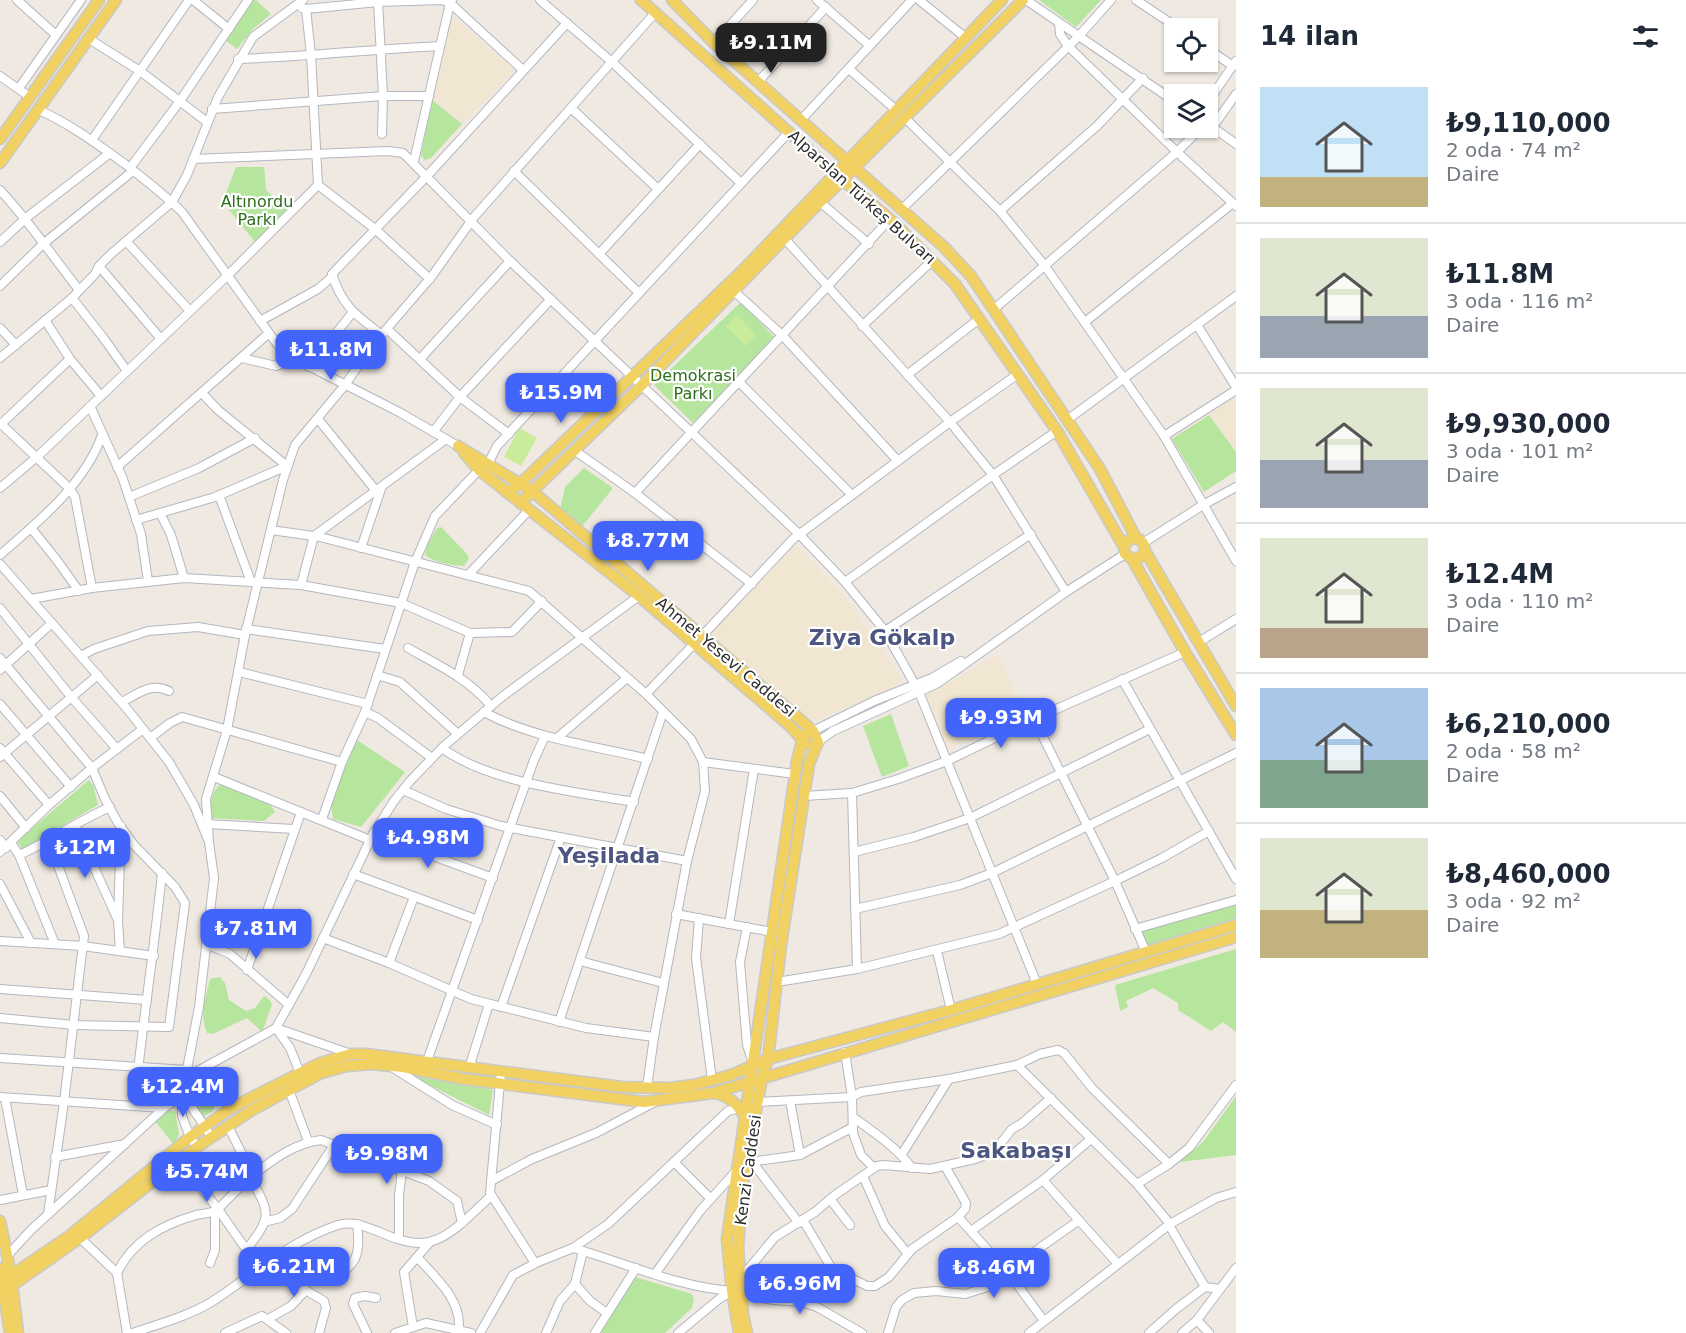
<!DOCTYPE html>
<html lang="tr">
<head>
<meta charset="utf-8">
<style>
  body { margin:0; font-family:"DejaVu Sans",sans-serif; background:#f6f6f7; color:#1f2937; height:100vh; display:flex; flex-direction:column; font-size:22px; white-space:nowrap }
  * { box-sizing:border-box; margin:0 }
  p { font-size:20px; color:#747a83 }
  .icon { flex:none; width:33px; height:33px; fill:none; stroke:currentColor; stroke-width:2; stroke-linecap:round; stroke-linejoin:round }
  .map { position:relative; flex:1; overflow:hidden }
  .details { display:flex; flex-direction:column; background:#fff; width:450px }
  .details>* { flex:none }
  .tools { position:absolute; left:1164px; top:18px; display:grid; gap:12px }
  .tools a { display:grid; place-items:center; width:54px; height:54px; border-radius:0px; background:#fff; box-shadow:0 2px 4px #0004; font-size:30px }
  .price { position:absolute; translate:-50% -51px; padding:0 14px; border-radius:12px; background:#4264fb; color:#fff; font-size:20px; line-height:39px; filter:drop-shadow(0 2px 3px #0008) }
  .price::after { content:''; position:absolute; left:50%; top:36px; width:18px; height:14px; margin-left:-9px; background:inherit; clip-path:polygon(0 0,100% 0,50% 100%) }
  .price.selected { background:#222; color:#fff }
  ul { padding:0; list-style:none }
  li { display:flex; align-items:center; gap:18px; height:150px; padding:0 24px }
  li+li { border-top:2px solid #e0e1e3 }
  li span { display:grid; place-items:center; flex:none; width:168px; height:120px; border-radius:0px; color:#555 }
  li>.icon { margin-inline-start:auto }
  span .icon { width:72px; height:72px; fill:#fffc; stroke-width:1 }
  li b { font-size:26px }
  h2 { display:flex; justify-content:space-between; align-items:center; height:72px; padding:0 24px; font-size:26px }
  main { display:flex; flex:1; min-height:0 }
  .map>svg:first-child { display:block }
  .education { fill:#f0e6d1 }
  .green { fill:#b6e59e }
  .pitch { fill:#c9ec9a }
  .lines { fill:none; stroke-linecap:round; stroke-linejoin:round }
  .minor-casing { stroke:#b4b7c1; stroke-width:10 }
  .major-casing { stroke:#c9c9c9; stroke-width:13 }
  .minor { stroke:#fff; stroke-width:8 }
  .major { stroke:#f2d163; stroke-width:10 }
  .labels { text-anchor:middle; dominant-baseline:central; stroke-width:4.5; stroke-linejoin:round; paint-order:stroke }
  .street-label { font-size:16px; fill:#2e2e2e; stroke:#fff }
  .park-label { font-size:16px; fill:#2c6e1b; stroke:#fff }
  .district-label { font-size:22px; font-weight:bold; fill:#4d5680; stroke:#fff }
</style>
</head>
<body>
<main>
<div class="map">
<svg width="1236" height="1333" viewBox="0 0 1236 1333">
  <rect width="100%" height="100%" fill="#efe9e1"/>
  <!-- education -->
  <g class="education">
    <polygon points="450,14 515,71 463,123 432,99"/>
    <polygon points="1236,396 1236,451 1210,414"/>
    <polygon points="796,544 843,594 899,674 900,681 895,687 820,719 803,720 707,638"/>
    <polygon points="998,655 1025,716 947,749 926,695"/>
  </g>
  <!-- green -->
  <g class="green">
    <polygon points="252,0 256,0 271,14 253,29 237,49 225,40"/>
    <polygon points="1039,0 1101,0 1076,27"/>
    <polygon points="431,99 462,124 431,158 425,160 421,156"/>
    <polygon points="236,167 264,167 266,190 287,209 255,242 229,210 224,198"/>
    <polygon points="741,302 775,338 693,423 654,385"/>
    <polygon points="1209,415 1236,452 1236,471 1204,492 1172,439"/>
    <polygon points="584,468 613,488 580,529 560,510 565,487"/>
    <path d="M441,527L467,554L469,558L464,566C452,566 434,562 425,555L427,546L437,528Z"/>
    <polygon points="891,714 909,766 882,777 863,726"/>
    <polygon points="357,740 405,772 361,827 333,819 331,804 342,773"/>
    <polygon points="89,780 93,785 98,805 22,849 17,841"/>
    <path d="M221,784L270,804L275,812L264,821L210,818C211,806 210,792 221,784Z"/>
    <polygon points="1236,904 1236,920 1147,946 1139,930"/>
    <polygon points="1236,949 1236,1032 1223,1022 1211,1031 1178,1010 1178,1003 1153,988 1126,1001 1128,1007 1120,1011 1115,985"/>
    <path d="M220,977L225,983L229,1000L246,1011L255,1008L264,996L270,1000L272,1005L262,1032L247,1018L213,1034L207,1033C199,1016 206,997 210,979Z"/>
    <polygon points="417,1074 493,1090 489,1115 416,1078"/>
    <polygon points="201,1078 204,1080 215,1103 213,1111 203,1117 195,1110 191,1086"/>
    <polygon points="1236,1096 1236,1155 1180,1162 1203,1142"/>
    <polygon points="170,1110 175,1112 179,1134 174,1145 155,1121"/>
    <polygon points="635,1277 692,1294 694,1299 692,1308 665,1333 603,1333 601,1332"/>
  </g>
  <!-- pitch -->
  <g class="pitch">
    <polygon points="737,315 756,335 745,346 726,326"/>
    <polygon points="519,428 537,438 521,466 504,457"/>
  </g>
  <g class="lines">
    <defs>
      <g id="minor">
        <polyline points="17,0 56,35"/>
        <polyline points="193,0 229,29"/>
        <polyline points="378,0 383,96 382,134"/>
        <polyline points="540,0 612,62 741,183"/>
        <polyline points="817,0 870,46"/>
        <polyline points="919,0 966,38"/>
        <polyline points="1026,0 1174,101"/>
        <polyline points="1136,0 1178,28"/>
        <polyline points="302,8 306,9 378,2 442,0 450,3 523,70"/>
        <polyline points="1059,23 1060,34 1068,46 1177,152 1236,206"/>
        <polyline points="89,39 140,71 207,122"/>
        <polyline points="714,43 753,0"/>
        <polyline points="1208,49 1233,66"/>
        <path d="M238,59C306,57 373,49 440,46"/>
        <polyline points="849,69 896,110"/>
        <polyline points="0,76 30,97"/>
        <polyline points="758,82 826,7"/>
        <polyline points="19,88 81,0"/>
        <polyline points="1208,102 1236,61"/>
        <polyline points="571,108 658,189"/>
        <polyline points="212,109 383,96 429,96"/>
        <path d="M39,110C70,124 97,144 125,164C145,180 164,194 182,212L277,344L295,359L399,412L458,446"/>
        <polyline points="905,118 1000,211 1045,266 1164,436 1236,561"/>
        <polyline points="801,120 912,0"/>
        <polyline points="1208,124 1236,144"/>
        <polyline points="1212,128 1236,94"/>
        <polyline points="92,140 189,0"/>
        <polyline points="193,159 388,151 403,153 510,261 800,535 845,582 885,631 919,692 1037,984"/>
        <polyline points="414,161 450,3 452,0"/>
        <polyline points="130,168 180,101 248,0"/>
        <polyline points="514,171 639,293"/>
        <polyline points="318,185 375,229 430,279"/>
        <path d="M0,190C29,221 53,257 79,290"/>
        <polyline points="820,202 869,244"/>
        <polyline points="901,210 1078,37 1111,0"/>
        <polyline points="1000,211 1097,126 1143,78"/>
        <polyline points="785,239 950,422 993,475 1066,592"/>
        <polyline points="126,241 190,311"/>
        <polyline points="0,242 26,218 110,153"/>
        <polyline points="599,254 700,144"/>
        <polyline points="99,266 161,339"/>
        <polyline points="0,286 43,244 133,171"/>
        <polyline points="735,292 782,335 898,461"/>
        <polyline points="72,298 102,336 127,371"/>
        <polyline points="993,310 1177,152 1201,128"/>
        <polyline points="45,320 70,359 101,396"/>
        <polyline points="260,321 318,289 333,276"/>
        <polyline points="1085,322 1233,203"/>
        <polyline points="1197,325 1236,387"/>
        <polyline points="862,326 933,260"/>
        <polyline points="0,328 16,345"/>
        <polyline points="387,329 460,397 509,434"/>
        <path d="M382,335C356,315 342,306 332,274L427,176L567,23"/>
        <polyline points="0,358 72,298 95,274 99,266 111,254 172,202 187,175 218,97 253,37 303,0"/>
        <polyline points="242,358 276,366 295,359"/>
        <polyline points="420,359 510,261"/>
        <polyline points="309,367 353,312"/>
        <polyline points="907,375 979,319"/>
        <polyline points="739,382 851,494"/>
        <polyline points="90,406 123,479 141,534 148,581"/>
        <polyline points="318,419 377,492"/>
        <polyline points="1067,420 1236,296"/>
        <polyline points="0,423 69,488 75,497 92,588"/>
        <polyline points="0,425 70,359"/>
        <polyline points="433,432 460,397 551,299"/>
        <polyline points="1164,436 1236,390"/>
        <polyline points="574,450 635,493 752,584"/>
        <polyline points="117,467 269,333"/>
        <polyline points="0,488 37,457 227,276 318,185 311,55 306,9"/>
        <polyline points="635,493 890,219"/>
        <polyline points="219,495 251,582"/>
        <polyline points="129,497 199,468 255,438"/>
        <polyline points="160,513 171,535 184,578"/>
        <polyline points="136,520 215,497 287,466 218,410 202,393"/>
        <polyline points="31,528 56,559 79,591"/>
        <polyline points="271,530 320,537 529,591 646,694 691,739 703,762 705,791 687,861 654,1037 647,1087"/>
        <polyline points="1143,543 1203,505 1236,487"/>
        <polyline points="361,548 381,489"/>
        <path d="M0,555C38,522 85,484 102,435"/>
        <polyline points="0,564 128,710 169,762 194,805 209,842 214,878 199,1007 182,1095 182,1116 190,1137 197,1147"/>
        <polyline points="468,575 529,510"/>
        <polyline points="845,582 993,475 1057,431"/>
        <polyline points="301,585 314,536 446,439"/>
        <polyline points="31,599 92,588 184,578 301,585 401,603 470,633"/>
        <polyline points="0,608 72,698 117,749"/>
        <polyline points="246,629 385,649"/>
        <polyline points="885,631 1031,534"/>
        <polyline points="702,636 793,539 950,422 1018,374"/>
        <polyline points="1199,642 1236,619"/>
        <path d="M408,648C438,665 469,679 491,706"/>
        <polyline points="81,656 94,649 148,631 198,627 245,635"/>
        <polyline points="0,658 92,768 105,799 118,823 134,845 175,887 185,903 169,1027 74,1025 0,1018"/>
        <polyline points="0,670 52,623"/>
        <polyline points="239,672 368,704"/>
        <polyline points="377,675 400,682 458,734"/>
        <polyline points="458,675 470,633 512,632 542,601"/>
        <polyline points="1122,679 1236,879"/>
        <polyline points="646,694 694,644"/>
        <path d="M122,702C138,694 151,682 169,691"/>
        <polyline points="0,704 71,787"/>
        <polyline points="365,712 378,718 432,758"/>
        <path d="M484,712C531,738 595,746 648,759"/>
        <polyline points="1034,719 1115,881 1146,952"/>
        <polyline points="813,731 874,701 932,678 961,661"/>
        <polyline points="150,738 170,723 182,717 342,762"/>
        <polyline points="557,738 627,678"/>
        <polyline points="818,742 833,731 938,683 1066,592 1125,554"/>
        <polyline points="0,748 49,805"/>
        <path d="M442,748C489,783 576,792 634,802"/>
        <polyline points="0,757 98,675"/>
        <polyline points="703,762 795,774"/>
        <polyline points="214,777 370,840"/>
        <polyline points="403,790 446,809 501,826 687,861"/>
        <polyline points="852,793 857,969"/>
        <polyline points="0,796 26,828"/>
        <polyline points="804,796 852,793 898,779 947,761 1034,719 1185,652"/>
        <polyline points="322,819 342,762 365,712 415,562 435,516 479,470 488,464 497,446 789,132"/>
        <polyline points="207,824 294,829"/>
        <polyline points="75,825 117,918"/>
        <polyline points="373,834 493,878"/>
        <polyline points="0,840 6,848"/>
        <polyline points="209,842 206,799 227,730 245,635 283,480 295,445 345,385 372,346 432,276 474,217 655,13"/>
        <polyline points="11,843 19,855 55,944"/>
        <polyline points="0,852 49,805 92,768 143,729"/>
        <polyline points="854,852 914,837 970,818 1150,729"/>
        <path d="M19,855C50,841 78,821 110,807"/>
        <polyline points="353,874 478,920"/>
        <polyline points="0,884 31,943"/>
        <polyline points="855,909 960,885 992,873 1236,753"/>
        <polyline points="676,914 772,932"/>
        <polyline points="699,918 696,958 712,1080"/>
        <polyline points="729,924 754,769"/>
        <polyline points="747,927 740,962 747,1045 752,1060"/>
        <polyline points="1135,929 1236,900"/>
        <polyline points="323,938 389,963 471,999 586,1028 654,1037"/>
        <polyline points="0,941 83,946 154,956"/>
        <polyline points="206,944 230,954 289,1005"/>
        <polyline points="120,951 118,921 121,826"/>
        <polyline points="937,951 951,1010"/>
        <polyline points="580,961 663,983"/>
        <polyline points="389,963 414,897"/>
        <polyline points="247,970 301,812"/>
        <polyline points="777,982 857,969 999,934 1115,881 1162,858 1209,831"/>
        <polyline points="0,989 147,1000"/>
        <polyline points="501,1007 561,837"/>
        <polyline points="559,1022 663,712"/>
        <polyline points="845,1052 852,1097 853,1133 861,1155 874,1168"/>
        <polyline points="0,1058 187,1070"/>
        <polyline points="427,1061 534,760 545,736"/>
        <polyline points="1017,1065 1040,1054 1058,1050 1064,1053 1092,1088 1169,1164"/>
        <polyline points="390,1066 452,1105 497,1125"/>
        <polyline points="469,1068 489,1004"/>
        <polyline points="501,1072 490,1193 535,1263"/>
        <polyline points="300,1073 290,1048 276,1028 306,974 373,834 394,801 410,781 444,746 503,696 639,596"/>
        <polyline points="185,1078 276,1028 351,1054"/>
        <polyline points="289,1090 308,1141"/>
        <path d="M185,1091C189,1109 204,1121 211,1138"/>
        <polyline points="0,1097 164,1108 182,1095"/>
        <polyline points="5,1098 23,1195"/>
        <polyline points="758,1102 852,1097 861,1092 949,1079 1017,1065 1137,1184 1170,1224"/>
        <path d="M134,1106C142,1028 154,951 162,873"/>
        <path d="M854,1118C875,1133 896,1147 912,1168"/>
        <polyline points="228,1126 248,1166 250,1177 218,1209 259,1268"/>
        <polyline points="902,1154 949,1079"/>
        <polyline points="800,1155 853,1127"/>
        <polyline points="55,1157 125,1144"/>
        <polyline points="674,1162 711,1199"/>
        <polyline points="749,1162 800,1155 790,1101"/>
        <polyline points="749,1162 756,1167 799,1223"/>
        <polyline points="863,1176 885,1226 908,1254"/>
        <polyline points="1043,1180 1118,1264"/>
        <polyline points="491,1181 532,1159 596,1133 653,1103"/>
        <polyline points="1137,1184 1169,1164 1189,1148 1236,1085"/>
        <polyline points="830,1199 850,1225"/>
        <polyline points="0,1200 51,1190"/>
        <polyline points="48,1214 64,1102 84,936 49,841"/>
        <polyline points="958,1217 1008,1272 1044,1321"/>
        <polyline points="803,1220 832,1269 830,1279 806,1303"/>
        <polyline points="264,1222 280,1218 292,1209 334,1145"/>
        <polyline points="1169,1225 1205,1287"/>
        <polyline points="971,1231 1043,1180 1091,1139"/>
        <polyline points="80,1238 117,1273 127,1333"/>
        <polyline points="399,1239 399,1195 402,1170 418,1142"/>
        <path d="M573,1248C626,1263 677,1287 732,1291"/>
        <path d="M246,1250C273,1216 270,1213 250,1177C271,1161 294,1143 321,1140L429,1181L457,1201L462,1223"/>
        <polyline points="7,1256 31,1230 164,1108"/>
        <path d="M417,1257C436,1278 461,1299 459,1329"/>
        <polyline points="270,1261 302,1288 324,1301 326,1308 319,1333"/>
        <polyline points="210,1263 215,1250 215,1212"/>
        <path d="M117,1273C133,1240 162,1225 196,1215C205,1213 211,1214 218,1209L180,1161"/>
        <path d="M338,1274C360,1264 360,1246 357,1224"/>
        <polyline points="655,1274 700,1211 737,1170"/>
        <polyline points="832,1275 855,1280 867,1286 875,1286 889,1277 912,1249 958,1217 965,1209 966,1203 945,1166"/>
        <polyline points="740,1279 775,1237 815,1212 835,1195 877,1166 884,1165 930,1169 975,1159 990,1153 997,1148 1012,1129 1021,1124 1051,1098"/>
        <polyline points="575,1284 590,1301 607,1313"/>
        <polyline points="741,1294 774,1300 801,1302 817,1307 862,1333"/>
        <polyline points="268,1319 291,1306 306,1290"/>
        <polyline points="413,1327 404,1272 430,1242"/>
        <path d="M132,1333C159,1324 189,1316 213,1301C253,1275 291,1240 338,1225C352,1221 364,1226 377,1231C391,1237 405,1243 421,1243C447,1243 473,1212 491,1196"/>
        <polyline points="225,1333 262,1316 286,1333"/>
        <polyline points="367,1333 353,1304 355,1298 365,1296 376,1298"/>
        <polyline points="395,1333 426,1323 471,1333"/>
        <polyline points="480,1333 513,1275 538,1262 573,1248 608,1224 728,1111 740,1108"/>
        <polyline points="546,1333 560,1301 575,1284 583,1251"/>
        <polyline points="595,1333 636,1268"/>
        <polyline points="678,1333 719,1299 732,1291"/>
        <polyline points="888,1333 896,1307 902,1300 914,1293 936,1291 965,1294 991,1286 1041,1247 1078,1221"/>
        <polyline points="1029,1333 1170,1224 1216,1198 1236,1192"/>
        <polyline points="1149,1333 1176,1309 1205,1287 1220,1289"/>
        <polyline points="1182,1333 1197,1320"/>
        <polyline points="1209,1333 1197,1320 1236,1268"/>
      </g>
      <g id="major">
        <polyline points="641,0 839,177 890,219 955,284 1057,431 1124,547"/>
        <polyline points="672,0 714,43 944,247 971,276 1100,469 1136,538"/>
        <polyline points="0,139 99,0"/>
        <polyline points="0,163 116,0"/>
        <polyline points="458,446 532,491 796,716 813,731 818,742 809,764 781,945 768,1059 762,1078 742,1187 738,1248 743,1315 747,1333"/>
        <polyline points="464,453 479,470 639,596 791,727 806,744"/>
        <polyline points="507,493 521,483 742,271 1002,0"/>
        <polyline points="520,503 641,386 820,202 1023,0"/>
        <path d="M1145,551L1141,557L1132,559L1125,554C1120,536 1145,532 1145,551L1236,706"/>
        <polyline points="1132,559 1185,652 1236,735"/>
        <path d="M714,1093C729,1096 735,1102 744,1115"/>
        <polyline points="0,1221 11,1275 18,1333"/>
        <polyline points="0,1268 10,1333"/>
        <polyline points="0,1283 68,1237 190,1137 231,1108 320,1063 351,1054 366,1054 622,1087 669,1088 694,1085 731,1075 768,1059 951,1010 1236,925"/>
        <polyline points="0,1294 80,1238 197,1147 252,1110 321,1073 347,1066 370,1064 403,1067 464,1079 644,1102 713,1093 1236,937"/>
        <polyline points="739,1333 732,1291 727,1239 797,761 803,737 805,734 813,731"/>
      </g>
    </defs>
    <!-- minor casing -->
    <use href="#minor" class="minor-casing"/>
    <!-- major casing -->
    <use href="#major" class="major-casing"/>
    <!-- minor -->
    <use href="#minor" class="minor"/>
    <!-- major -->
    <use href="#major" class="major"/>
  </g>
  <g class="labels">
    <!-- street labels -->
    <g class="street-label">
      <text transform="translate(862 197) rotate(42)">Alparslan Türkeş Bulvarı</text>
      <text transform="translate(726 657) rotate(40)">Ahmet Yesevi Caddesi</text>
      <text transform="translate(748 1170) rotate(-82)">Kenzi Caddesi</text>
    </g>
    <!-- park labels -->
    <g class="park-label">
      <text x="257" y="201">Altınordu<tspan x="257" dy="18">Parkı</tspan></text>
      <text x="693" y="375">Demokrasi<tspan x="693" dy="18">Parkı</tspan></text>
    </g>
    <!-- district labels -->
    <g class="district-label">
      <text x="882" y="637">Ziya Gökalp</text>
      <text x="609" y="855">Yeşilada</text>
      <text x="1016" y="1150">Sakabaşı</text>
    </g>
  </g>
</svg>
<div class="tools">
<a><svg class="icon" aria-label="locate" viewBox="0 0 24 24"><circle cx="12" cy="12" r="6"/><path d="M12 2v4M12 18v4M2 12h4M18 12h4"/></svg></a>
<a><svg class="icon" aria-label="layers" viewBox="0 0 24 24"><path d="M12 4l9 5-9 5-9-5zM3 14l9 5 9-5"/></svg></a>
</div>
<b class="price selected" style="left:771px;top:74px">₺9.11M</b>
<b class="price" style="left:331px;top:381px">₺11.8M</b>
<b class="price" style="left:561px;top:424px">₺15.9M</b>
<b class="price" style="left:648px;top:572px">₺8.77M</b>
<b class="price" style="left:1001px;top:749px">₺9.93M</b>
<b class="price" style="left:428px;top:869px">₺4.98M</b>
<b class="price" style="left:85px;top:879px">₺12M</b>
<b class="price" style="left:256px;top:960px">₺7.81M</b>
<b class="price" style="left:183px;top:1118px">₺12.4M</b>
<b class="price" style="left:387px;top:1185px">₺9.98M</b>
<b class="price" style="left:207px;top:1203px">₺5.74M</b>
<b class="price" style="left:294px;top:1298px">₺6.21M</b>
<b class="price" style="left:994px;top:1299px">₺8.46M</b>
<b class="price" style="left:800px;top:1315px">₺6.96M</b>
</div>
<section class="details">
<h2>14 ilan<svg class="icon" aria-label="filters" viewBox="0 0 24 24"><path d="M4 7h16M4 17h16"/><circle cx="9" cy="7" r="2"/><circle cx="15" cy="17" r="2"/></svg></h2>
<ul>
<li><span style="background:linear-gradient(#bfe0f5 75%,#c2b280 0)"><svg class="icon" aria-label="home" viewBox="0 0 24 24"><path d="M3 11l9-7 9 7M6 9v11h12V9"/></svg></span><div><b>₺9,110,000</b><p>2 oda · 74 m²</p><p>Daire</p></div></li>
<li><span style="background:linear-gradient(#dfe7d0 65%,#9aa5b1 0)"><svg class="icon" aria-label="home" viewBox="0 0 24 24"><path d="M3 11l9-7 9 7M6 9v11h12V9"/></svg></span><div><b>₺11.8M</b><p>3 oda · 116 m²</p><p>Daire</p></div></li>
<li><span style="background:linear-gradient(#dfe7d0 60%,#9aa5b1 0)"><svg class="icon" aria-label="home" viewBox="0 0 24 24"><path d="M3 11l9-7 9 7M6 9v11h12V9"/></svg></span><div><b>₺9,930,000</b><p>3 oda · 101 m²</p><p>Daire</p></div></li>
<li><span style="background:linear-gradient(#dfe7d0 75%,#b9a48a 0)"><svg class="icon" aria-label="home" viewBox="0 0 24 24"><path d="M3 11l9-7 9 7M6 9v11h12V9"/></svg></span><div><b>₺12.4M</b><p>3 oda · 110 m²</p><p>Daire</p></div></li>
<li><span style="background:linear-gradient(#a9c7e8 60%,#7fa58c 0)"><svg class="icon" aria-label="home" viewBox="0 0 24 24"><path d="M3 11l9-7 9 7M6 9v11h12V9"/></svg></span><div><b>₺6,210,000</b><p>2 oda · 58 m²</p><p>Daire</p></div></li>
<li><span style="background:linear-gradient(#dfe7d0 60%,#c2b280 0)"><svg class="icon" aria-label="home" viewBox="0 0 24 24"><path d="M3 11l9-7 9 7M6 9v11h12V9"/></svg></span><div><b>₺8,460,000</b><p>3 oda · 92 m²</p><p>Daire</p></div></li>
</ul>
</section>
</main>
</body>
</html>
